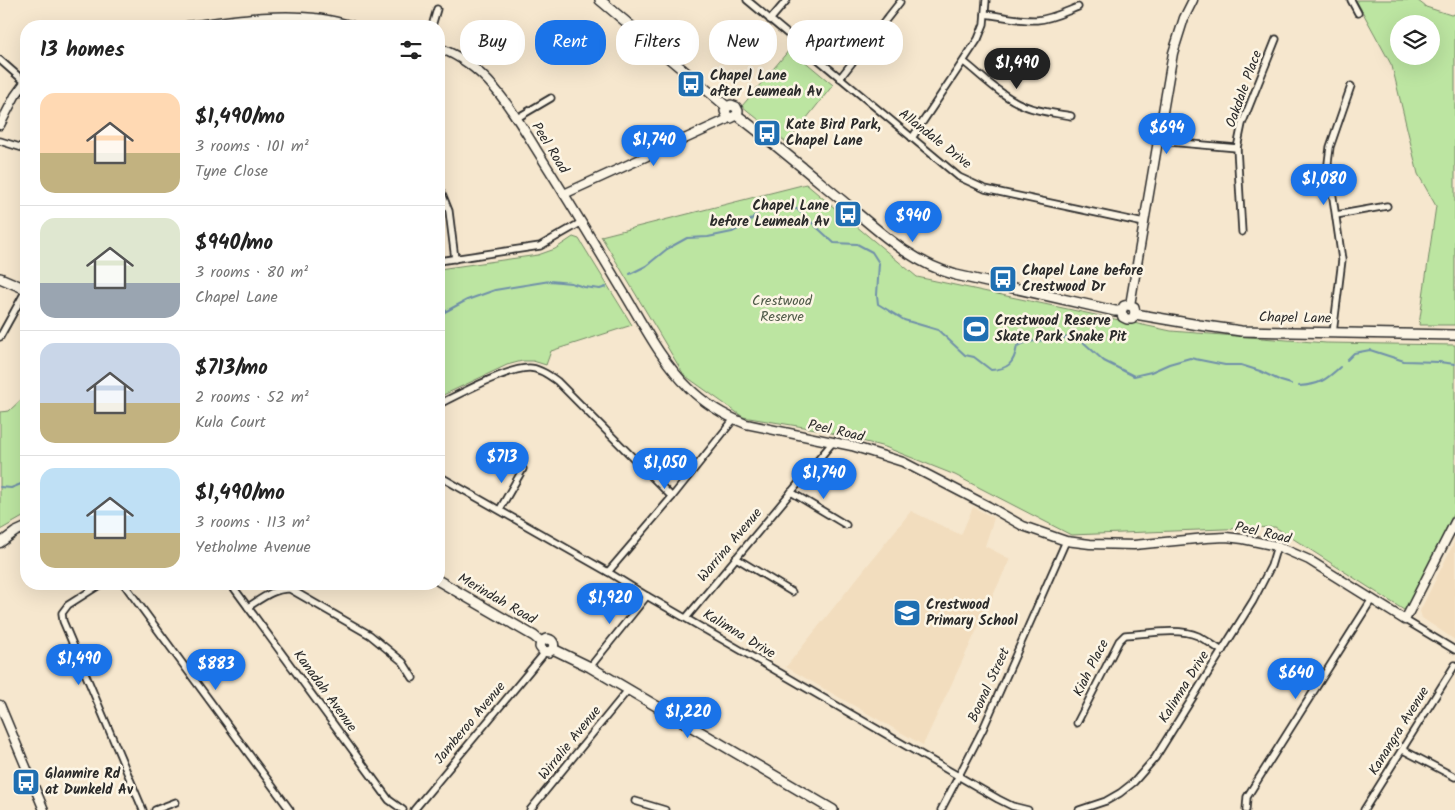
<!DOCTYPE html>
<html lang="en">
<head>
<meta charset="utf-8">
<style>
  body { margin:0; font-family:Kalam,sans-serif; background:#f2f2f2; color:#222; height:100vh; display:flex; flex-direction:column; font-size:19px; white-space:nowrap }
  * { box-sizing:border-box; margin:0 }
  p { font-size:16px; color:#767676 }
  .icon { flex:none; width:28px; height:28px; fill:none; stroke:currentColor; stroke-width:2; stroke-linecap:round; stroke-linejoin:round }
  .map { position:relative; flex:1; overflow:hidden }
  .panel { position:absolute; left:20px; top:20px; width:425px; height:570px; display:flex; flex-direction:column; background:#fff; border-radius:20px; box-shadow:0 5px 20px #0002 }
  .panel>* { flex:none }
  .top-card { position:absolute; left:460px; top:20px; width:475px; height:45px; display:flex; gap:10px }
  .fabs { position:absolute; left:1390px; top:15px; display:grid; gap:10px }
  .fabs a { display:grid; place-items:center; width:50px; height:50px; border-radius:50%; background:#fff; box-shadow:0 5px 20px #0002; font-size:25px }
  .price { position:absolute; translate:-50% -42px; padding:0 11px; border-radius:18px; background:#1a73e8; color:#fff; font-size:16px; line-height:32px; filter:drop-shadow(0 1px 2px #0008) }
  .price::after { content:''; position:absolute; left:50%; top:30px; width:15px; height:11px; margin-left:-8px; background:inherit; clip-path:polygon(0 0,100% 0,50% 100%) }
  .price.active { background:#222; color:#fff }
  ul { padding:0; list-style:none }
  li { display:flex; align-items:center; gap:15px; height:125px; padding:0 20px }
  li+li { border-top:1px solid #e0e0e0 }
  li span { display:grid; place-items:center; flex:none; width:140px; height:100px; border-radius:15px; color:#555 }
  li>.icon { margin-inline-start:auto }
  span .icon { width:60px; height:60px; fill:#fffc; stroke-width:1 }
  li b { font-size:21px }
  h2 { display:flex; justify-content:space-between; align-items:center; height:60px; padding:0 20px; font-size:21px }
  .chip { padding:0 18px; border-radius:20px; background:#fff; box-shadow:0 5px 20px #0002; font-size:18px; line-height:45px }
  .chip.active { background:#1a73e8; color:#fff }
  .map>svg:first-child { display:block }
  .built { fill:#f2ddbe }
  .green { fill:#bce5a1; stroke:#748866; fill-rule:evenodd }
  .lines { fill:none; stroke-linecap:round; stroke-linejoin:round }
  .stream { stroke:#6f90a9; stroke-width:2 }
  .minor-casing { stroke:#2b2b2b; stroke-width:9 }
  .tertiary-casing { stroke:#2b2b2b; stroke-width:11 }
  .secondary-casing { stroke:#2b2b2b; stroke-width:12 }
  .minor { stroke:#fcf5e5; stroke-width:5.5 }
  .tertiary { stroke:#fcf5e5; stroke-width:8 }
  .secondary { stroke:#fcf5e5; stroke-width:9 }
  .labels { text-anchor:middle; dominant-baseline:central; stroke-width:5; stroke-linejoin:round; paint-order:stroke }
  .poi-label { font-size:14px; font-weight:bold; fill:#2b2b2b; stroke:#fcf5e5; text-anchor:start }
  .street-label { font-size:14px; fill:#2b2b2b; stroke:#fcf5e5 }
  .park-label { font-size:14px; fill:#4f5a48; stroke:#fcf5e5 }
</style>
</head>
<body>
<div class="map">
<svg width="1455" height="810" viewBox="0 0 1455 810">
  <rect width="100%" height="100%" fill="#f6e7ce"/>
  <filter id="ink" filterUnits="userSpaceOnUse"><feTurbulence type="fractalNoise" baseFrequency=".02" numOctaves="2"/><feDisplacementMap in="SourceGraphic" scale="10" xChannelSelector="R" yChannelSelector="G"/><feConvolveMatrix kernelMatrix="1 2 1 2 8 2 1 2 1" color-interpolation-filters="sRGB"/></filter>
  <g filter="url(#ink)">
    <!-- built -->
    <g class="built">
      <polygon points="973,507 994,518 985,546 1010,559 923,745 786,667 911,511 961,535"/>
      <polygon points="1455,541 1455,640 1422,618 1420,611"/>
    </g>
    <!-- green -->
    <g class="green">
      <path d="M1356,0H1417L1426,7L1451,15L1455,14V325H1419L1436,206L1418,174L1392,66ZM1399,24H1431V56H1399Z"/>
      <polygon points="790,49 833,85 787,143 742,106"/>
      <polygon points="806,184 917,277 1171,331 1326,343 1455,345 1455,510 1407,612 1275,527 1071,535 955,475 885,447 816,429 743,417 684,375 601,236"/>
      <polygon points="573,237 579,239 632,325 551,351 546,365 533,361 522,361 507,365 439,397 439,269 538,255 555,249"/>
      <polygon points="26,395 26,516 21,518 0,530 0,412 9,411"/>
    </g>
    <g class="lines">
      <!-- stream -->
      <g class="stream">
        <path d="M630,274L646,266L667,249L687,238L708,237L732,232L746,225L758,212L768,208L797,209L834,243L857,244L872,252L879,263L877,295L878,304L904,320L938,330L965,355L974,357L991,370C1008,369 1014,364 1017,346L1027,342L1072,337L1082,341L1104,361L1134,376L1151,372L1169,364L1190,358L1225,365H1241L1260,371L1281,381L1291,384"/>
        <polyline points="439,315 467,300 495,290 550,281 571,283 584,287 600,289 606,287"/>
        <polyline points="1347,360 1354,353 1370,350 1404,361 1439,362 1455,364"/>
        <path d="M1299,386C1319,385 1326,380 1340,367"/>
        <polyline points="0,487 11,488 26,482"/>
      </g>
      <defs>
        <g id="minor">
          <polyline points="747,0 959,177 985,189 1144,223"/>
          <polyline points="1351,0 1358,13"/>
          <path d="M985,14C1002,16 1020,21 1037,20C1051,19 1065,12 1078,7"/>
          <polyline points="770,20 787,0"/>
          <polyline points="432,26 437,9"/>
          <polyline points="0,60 25,82"/>
          <path d="M964,62C983,77 1002,97 1025,106C1039,112 1056,113 1071,116"/>
          <polyline points="840,78 900,2"/>
          <polyline points="517,118 551,98"/>
          <polyline points="912,138 978,39 984,24 986,0"/>
          <polyline points="0,141 26,149"/>
          <polyline points="1158,141 1237,148"/>
          <polyline points="439,186 449,211 455,259"/>
          <polyline points="1336,215 1387,206"/>
          <polyline points="1242,232 1237,148 1242,124 1276,39"/>
          <polyline points="439,261 540,246 582,222"/>
          <polyline points="1333,333 1342,260 1328,163 1330,147 1351,86"/>
          <polyline points="0,337 26,290"/>
          <path d="M439,404C460,394 507,368 529,368C539,368 549,375 557,381L672,497"/>
          <polyline points="439,476 608,572 647,596 998,799 1012,806 1028,810"/>
          <polyline points="791,492 846,525"/>
          <polyline points="500,509 523,469"/>
          <polyline points="736,558 792,592"/>
          <polyline points="608,572 672,497 734,419"/>
          <polyline points="101,584 68,605 62,613 63,621 143,810"/>
          <polyline points="124,584 290,810"/>
          <polyline points="231,584 389,800 403,810"/>
          <path d="M248,607C261,599 274,588 290,589L370,635L403,662L413,678"/>
          <polyline points="686,618 833,442"/>
          <polyline points="1405,620 1455,650"/>
          <polyline points="590,667 647,596"/>
          <path d="M1077,723L1119,641L1125,635C1146,634 1178,627 1198,636C1206,640 1214,646 1222,651"/>
          <polyline points="1403,750 1455,777"/>
          <polyline points="635,801 665,810"/>
          <polyline points="155,810 176,802"/>
          <polyline points="414,810 537,662 542,656 543,651"/>
          <polyline points="530,810 628,690"/>
          <polyline points="941,810 983,729 1066,541"/>
          <polyline points="1079,810 1106,801 1120,793 1134,782 1155,758 1253,601 1271,566 1277,546"/>
          <polyline points="1246,810 1247,797 1372,599"/>
          <polyline points="1364,810 1455,665"/>
        </g>
        <g id="tertiary">
          <path d="M187,26C229,21 273,13 315,18C328,19 341,23 353,26"/>
          <path d="M439,48C486,65 511,108 536,149C565,195 593,241 621,288C642,322 660,360 689,388C705,404 726,416 746,424L852,446L903,462L988,506L1023,526L1066,541L1090,544L1134,545L1206,538L1226,537L1243,539L1277,546L1309,560L1405,620L1455,522"/>
          <polyline points="0,125 15,96 26,81"/>
          <polyline points="564,194 726,120 729,117"/>
          <polyline points="1130,305 1173,53 1184,18 1193,0"/>
          <polyline points="0,543 15,532 26,527"/>
          <polyline points="0,705 44,810"/>
        </g>
        <g id="secondary">
          <polyline points="600,0 727,107"/>
          <polyline points="727,107 725,111 727,116 731,118 737,115"/>
          <polyline points="727,107 731,105 736,107 738,111 737,115"/>
          <path d="M737,115C774,143 809,173 844,202C880,232 910,262 956,275L1115,311H1121"/>
          <polyline points="0,278 26,289"/>
          <polyline points="1121,311 1124,306 1128,305 1134,307 1135,314"/>
          <polyline points="1121,311 1123,317 1127,319 1132,319 1135,314"/>
          <polyline points="1135,314 1199,325 1241,331 1455,335"/>
          <polyline points="439,581 534,636 541,642"/>
          <polyline points="541,642 540,647 543,651 549,652 553,649"/>
          <path d="M541,642L546,639C552,639 555,643 553,649"/>
          <polyline points="553,649 590,667 833,810"/>
        </g>
      </defs>
      <!-- minor casing -->
      <use href="#minor" class="minor-casing"/>
      <!-- tertiary casing -->
      <use href="#tertiary" class="tertiary-casing"/>
      <!-- secondary casing -->
      <use href="#secondary" class="secondary-casing"/>
      <!-- minor -->
      <use href="#minor" class="minor"/>
      <!-- tertiary -->
      <use href="#tertiary" class="tertiary"/>
      <!-- secondary -->
      <use href="#secondary" class="secondary"/>
    </g>
  </g>
  <!-- icons -->
  <defs>
    <symbol id="bus-square" viewBox="-11 -11 22 22"><rect x="-9" y="-9" width="18" height="18" rx="4" fill="#1f6fb2" stroke="#fcf5e5"/><path d="M-5-6H5V4H4V6H2V4H-2V6H-4V4H-5ZM-3.5-4V0h7V-4ZM-3.5 1.2v1.5H-2V1.2ZM2 1.2v1.5H3.5V1.2Z" fill="#fff"/></symbol>
    <symbol id="stadium-square" viewBox="-11 -11 22 22"><rect x="-9" y="-9" width="18" height="18" rx="4" fill="#1f6fb2" stroke="#fcf5e5"/><path d="M0-5a6.5 5 0 1 0 0 10a6.5 5 0 1 0 0-10ZM-3.5-1.8h7v3.6h-7Z" fill="#fff"/></symbol>
    <symbol id="school-square" viewBox="-11 -11 22 22"><rect x="-9" y="-9" width="18" height="18" rx="4" fill="#1f6fb2" stroke="#fcf5e5"/><path d="M0-5L7-2L0 1L-7-2ZM-4 1L0 2.5L4 1V4Q0 6-4 4Z" fill="#fff"/></symbol>
  </defs>
  <g fill-rule="evenodd">
    <use href="#bus-square" x="675" y="68" width="32" height="32"/>
    <use href="#bus-square" x="751" y="117" width="32" height="32"/>
    <use href="#bus-square" x="832" y="198" width="32" height="32"/>
    <use href="#bus-square" x="987" y="263" width="32" height="32"/>
    <use href="#stadium-square" x="960" y="313" width="32" height="32"/>
    <use href="#school-square" x="891" y="597" width="32" height="32"/>
    <use href="#bus-square" x="10" y="766" width="32" height="32"/>
  </g>
  <g class="labels">
    <!-- poi labels -->
    <g class="poi-label">
      <text x="710" y="76">Chapel Lane<tspan x="710" dy="16">after Leumeah Av</tspan></text>
      <text x="786" y="125">Kate Bird Park,<tspan x="786" dy="16">Chapel Lane</tspan></text>
      <text x="829" y="206" text-anchor="end">Chapel Lane<tspan x="829" dy="16">before Leumeah Av</tspan></text>
      <text x="1022" y="271">Chapel Lane before<tspan x="1022" dy="16">Crestwood Dr</tspan></text>
      <text x="995" y="321">Crestwood Reserve<tspan x="995" dy="16">Skate Park Snake Pit</tspan></text>
      <text x="926" y="605">Crestwood<tspan x="926" dy="16">Primary School</tspan></text>
      <text x="45" y="774">Glanmire Rd<tspan x="45" dy="16">at Dunkeld Av</tspan></text>
    </g>
    <!-- street labels -->
    <g class="street-label">
      <text transform="translate(1244 89) rotate(-70)">Oakdale Place</text>
      <text transform="translate(935 139) rotate(38)">Allandale Drive</text>
      <text transform="translate(550 148) rotate(58)">Peel Road</text>
      <text transform="translate(1295 318) rotate(1)">Chapel Lane</text>
      <text transform="translate(836 431) rotate(13)">Peel Road</text>
      <text transform="translate(1263 533) rotate(13)">Peel Road</text>
      <text transform="translate(730 545) rotate(-50)">Warrina Avenue</text>
      <text transform="translate(497 599) rotate(30)">Merindah Road</text>
      <text transform="translate(739 634) rotate(31)">Kalimna Drive</text>
      <text transform="translate(1091 668) rotate(-63)">Kiah Place</text>
      <text transform="translate(989 685) rotate(-65)">Boonal Street</text>
      <text transform="translate(1184 687) rotate(-58)">Kalimna Drive</text>
      <text transform="translate(325 691) rotate(54)">Kanadah Avenue</text>
      <text transform="translate(470 723) rotate(-50)">Jamberoo Avenue</text>
      <text transform="translate(1399 731) rotate(-58)">Kanangra Avenue</text>
      <text transform="translate(570 743) rotate(-51)">Wirralie Avenue</text>
    </g>
    <!-- park labels -->
    <g class="park-label">
      <text x="782" y="301">Crestwood<tspan x="782" dy="16">Reserve</tspan></text>
    </g>
  </g>
</svg>
<div class="fabs">
<a><svg class="icon" aria-label="layers" viewBox="0 0 24 24"><path d="M12 4l9 5-9 5-9-5zM3 14l9 5 9-5"/></svg></a>
</div>
<b class="price active" style="left:1017px;top:90px">$1,490</b>
<b class="price" style="left:1167px;top:155px">$694</b>
<b class="price" style="left:654px;top:167px">$1,740</b>
<b class="price" style="left:1324px;top:206px">$1,080</b>
<b class="price" style="left:913px;top:243px">$940</b>
<b class="price" style="left:502px;top:484px">$713</b>
<b class="price" style="left:665px;top:490px">$1,050</b>
<b class="price" style="left:824px;top:500px">$1,740</b>
<b class="price" style="left:610px;top:625px">$1,920</b>
<b class="price" style="left:79px;top:686px">$1,490</b>
<b class="price" style="left:216px;top:691px">$883</b>
<b class="price" style="left:1296px;top:700px">$640</b>
<b class="price" style="left:688px;top:739px">$1,220</b>
<div class="top-card">
<a class="chip">Buy</a>
<a class="chip active">Rent</a>
<a class="chip">Filters</a>
<a class="chip">New</a>
<a class="chip">Apartment</a>
</div>
<section class="panel">
<h2>13 homes<svg class="icon" aria-label="filters" viewBox="0 0 24 24"><path d="M4 7h16M4 17h16"/><circle cx="9" cy="7" r="2"/><circle cx="15" cy="17" r="2"/></svg></h2>
<ul>
<li><span style="background:linear-gradient(#ffd9b3 60%,#c2b280 0)"><svg class="icon" aria-label="home" viewBox="0 0 24 24"><path d="M3 11l9-7 9 7M6 9v11h12V9"/></svg></span><div><b>$1,490/mo</b><p>3 rooms · 101 m²</p><p>Tyne Close</p></div></li>
<li><span style="background:linear-gradient(#dfe7d0 65%,#9aa5b1 0)"><svg class="icon" aria-label="home" viewBox="0 0 24 24"><path d="M3 11l9-7 9 7M6 9v11h12V9"/></svg></span><div><b>$940/mo</b><p>3 rooms · 80 m²</p><p>Chapel Lane</p></div></li>
<li><span style="background:linear-gradient(#c9d6e8 60%,#c2b280 0)"><svg class="icon" aria-label="home" viewBox="0 0 24 24"><path d="M3 11l9-7 9 7M6 9v11h12V9"/></svg></span><div><b>$713/mo</b><p>2 rooms · 52 m²</p><p>Kula Court</p></div></li>
<li><span style="background:linear-gradient(#bfe0f5 65%,#c2b280 0)"><svg class="icon" aria-label="home" viewBox="0 0 24 24"><path d="M3 11l9-7 9 7M6 9v11h12V9"/></svg></span><div><b>$1,490/mo</b><p>3 rooms · 113 m²</p><p>Yetholme Avenue</p></div></li>
</ul>
</section>
</div>
</body>
</html>
